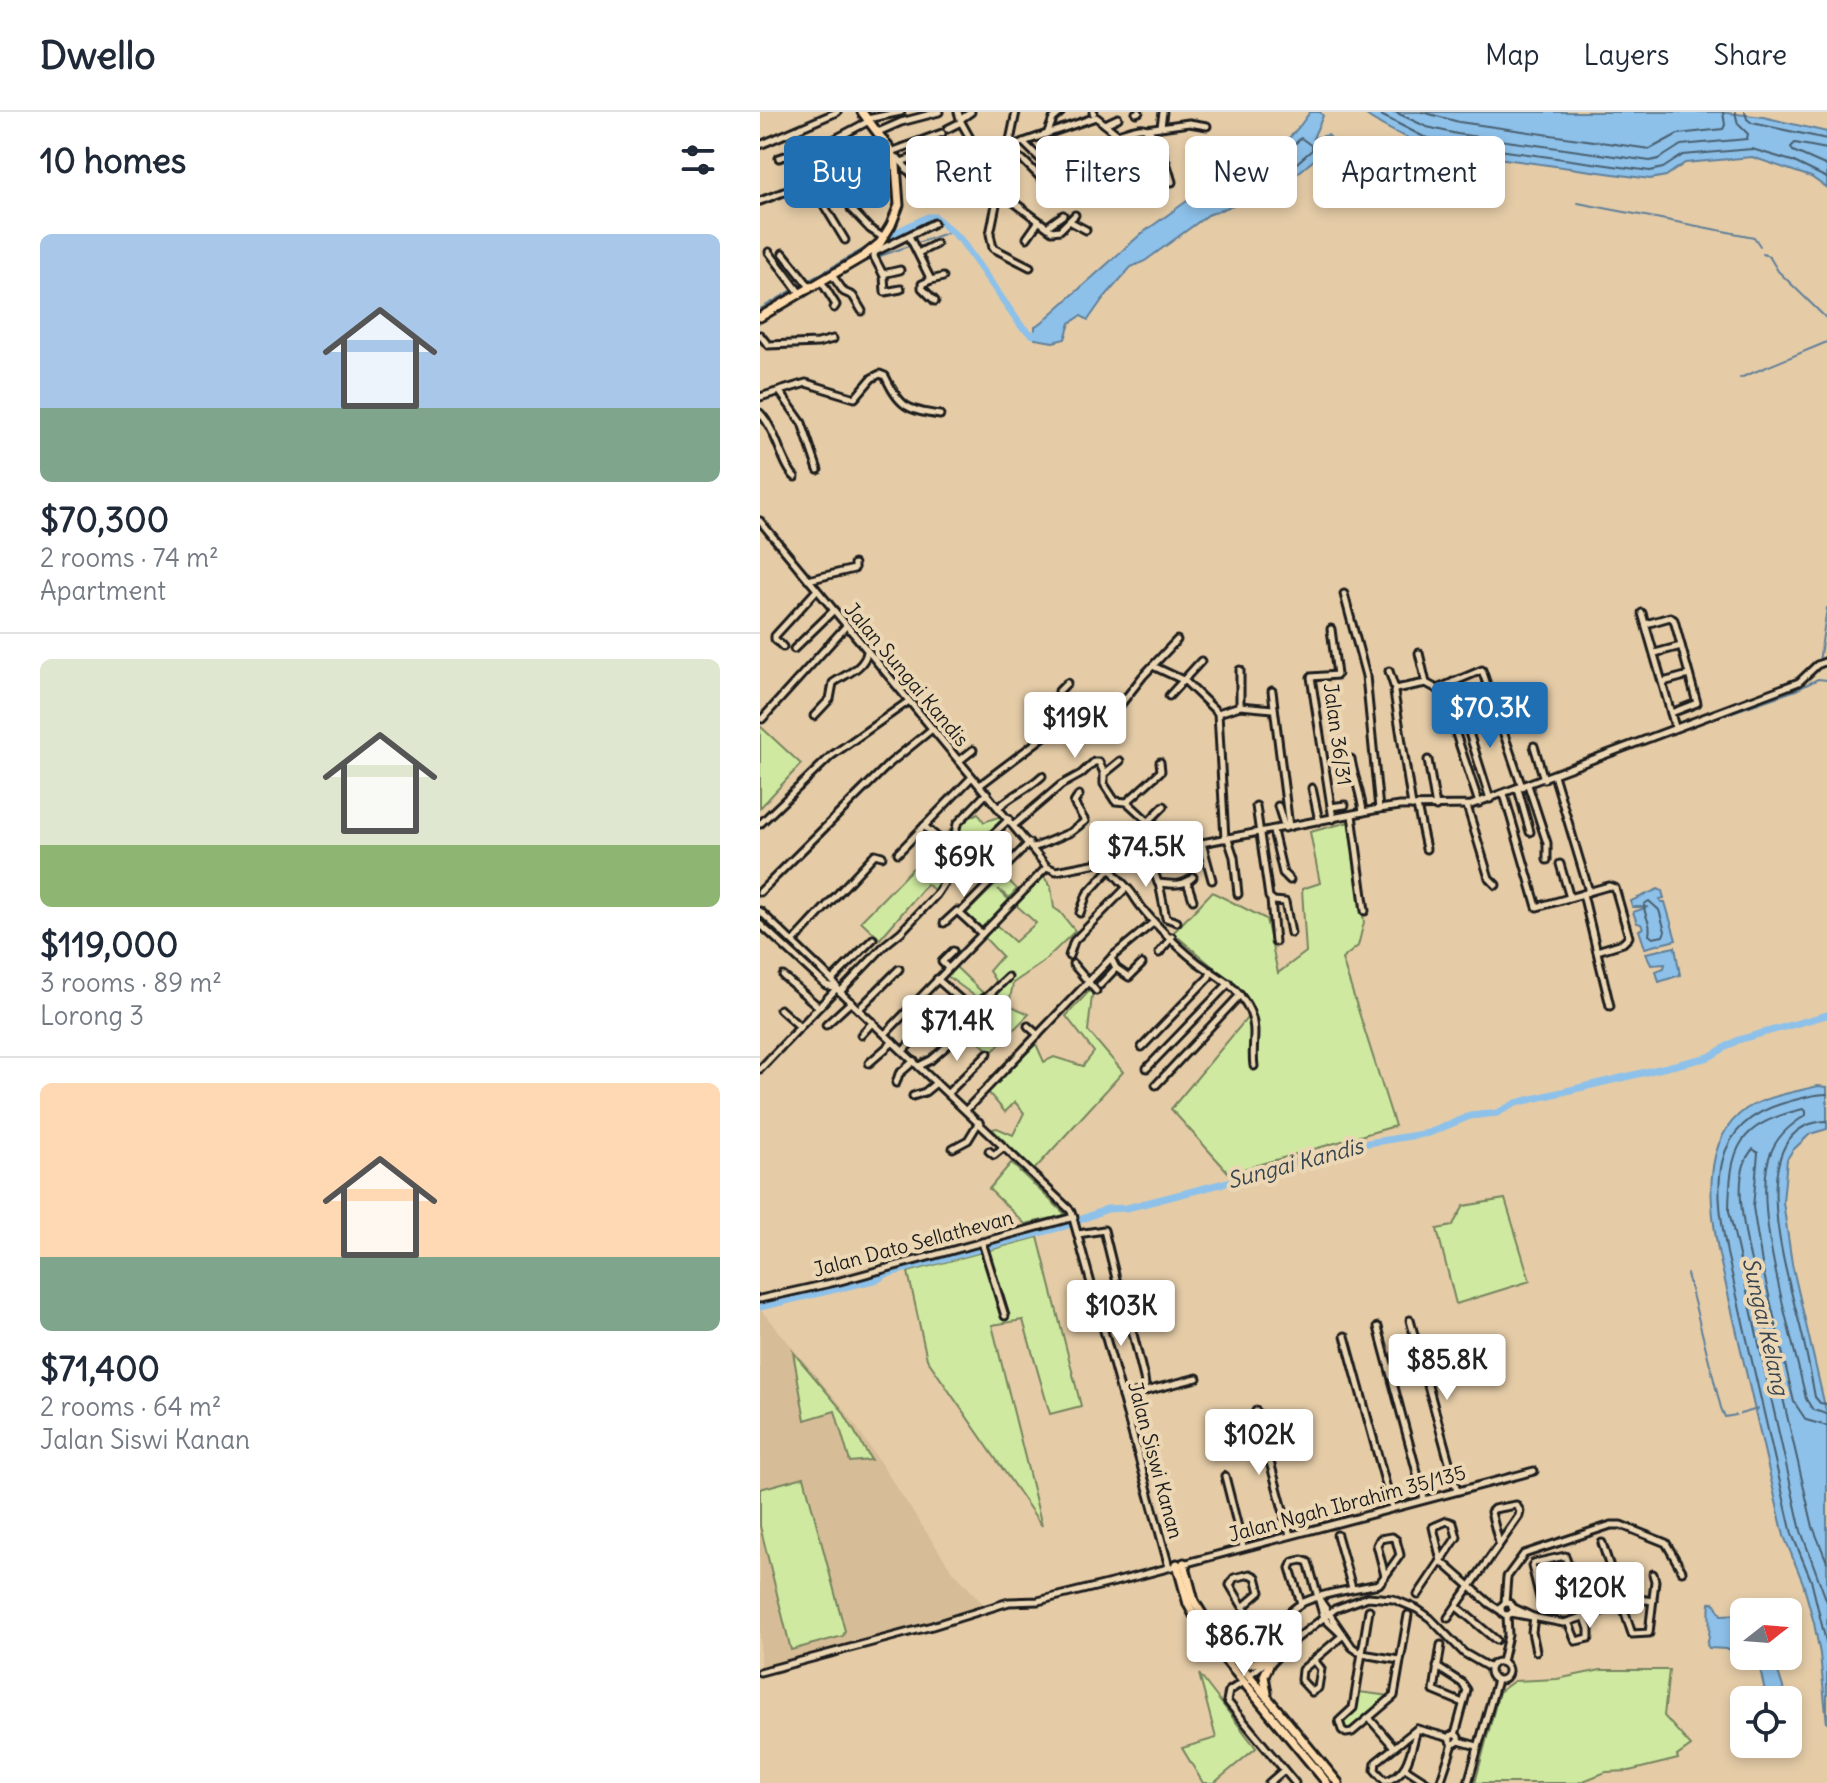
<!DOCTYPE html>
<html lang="en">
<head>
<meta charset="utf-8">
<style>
  body { margin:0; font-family:Delius,sans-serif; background:#f2f2f3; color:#1f2937; height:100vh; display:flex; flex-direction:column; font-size:30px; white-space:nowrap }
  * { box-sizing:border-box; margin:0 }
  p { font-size:26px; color:#747a83 }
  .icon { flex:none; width:44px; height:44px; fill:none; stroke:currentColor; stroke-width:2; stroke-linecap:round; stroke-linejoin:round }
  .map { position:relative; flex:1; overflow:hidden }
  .panel { display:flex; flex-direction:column; background:#fff; width:760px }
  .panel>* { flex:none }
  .guide { position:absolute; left:24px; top:24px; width:760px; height:72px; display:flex; gap:16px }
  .needle { width:52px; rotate:73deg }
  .buttons { position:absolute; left:970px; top:1486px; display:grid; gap:16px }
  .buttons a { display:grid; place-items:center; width:72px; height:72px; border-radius:12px; background:#fff; box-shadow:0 4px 12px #0003; font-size:40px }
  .price { position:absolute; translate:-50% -68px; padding:0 18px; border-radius:8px; background:#fff; color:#222; font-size:26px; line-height:52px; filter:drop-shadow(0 2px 4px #0008) }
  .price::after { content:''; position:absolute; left:50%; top:48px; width:24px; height:18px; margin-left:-12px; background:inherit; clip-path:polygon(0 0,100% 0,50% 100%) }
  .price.current { background:#1f6fb2; color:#fff }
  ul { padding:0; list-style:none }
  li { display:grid; align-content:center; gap:16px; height:424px; padding:0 40px }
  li+li { border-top:2px solid #e0e1e3 }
  li span { display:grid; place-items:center; height:248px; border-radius:12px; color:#555 }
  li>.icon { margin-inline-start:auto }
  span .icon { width:144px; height:144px; fill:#fffc; stroke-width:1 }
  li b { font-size:34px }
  h2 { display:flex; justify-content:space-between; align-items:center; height:96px; padding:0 40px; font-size:34px }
  .tag { padding:0 28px; border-radius:12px; background:#fff; box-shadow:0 4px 12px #0003; font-size:28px; line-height:72px }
  .tag.current { background:#1f6fb2; color:#fff }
  header { display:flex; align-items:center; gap:48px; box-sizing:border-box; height:112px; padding:0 40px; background:#fff; border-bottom:2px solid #e0e1e3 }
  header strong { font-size:38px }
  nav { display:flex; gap:44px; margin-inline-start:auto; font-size:28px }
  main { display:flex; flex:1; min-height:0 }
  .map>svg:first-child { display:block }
  .built { fill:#d6bd97 }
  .green { fill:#cfeaa0; stroke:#76835e; stroke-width:2 }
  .water { fill:#8dc1ea; stroke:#607f98; stroke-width:2 }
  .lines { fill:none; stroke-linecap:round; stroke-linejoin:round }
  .shore { stroke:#495e6e; stroke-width:2 }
  .stream { stroke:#607f98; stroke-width:2 }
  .river { stroke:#8dc1ea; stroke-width:7 }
  .minor-casing { stroke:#1c1c1c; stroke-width:11 }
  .major-casing { stroke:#1c1c1c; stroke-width:13 }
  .minor { stroke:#ecd7b5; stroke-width:5 }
  .major { stroke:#fedbac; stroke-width:7 }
  .labels { text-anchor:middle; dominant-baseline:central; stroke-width:8; stroke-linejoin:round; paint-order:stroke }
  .street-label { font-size:20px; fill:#1c1c1c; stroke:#ecd7b5 }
  .water-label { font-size:22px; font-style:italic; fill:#384550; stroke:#ecd7b5 }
</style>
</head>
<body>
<header>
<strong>Dwello</strong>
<nav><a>Map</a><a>Layers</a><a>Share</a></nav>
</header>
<main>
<section class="panel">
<h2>10 homes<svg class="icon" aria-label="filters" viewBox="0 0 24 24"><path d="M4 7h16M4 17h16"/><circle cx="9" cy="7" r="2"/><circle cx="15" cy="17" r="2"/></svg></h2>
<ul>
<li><span style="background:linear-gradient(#a9c7e8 70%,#7fa58c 0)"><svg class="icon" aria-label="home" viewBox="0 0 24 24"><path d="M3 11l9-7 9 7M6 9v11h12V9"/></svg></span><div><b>$70,300</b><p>2 rooms · 74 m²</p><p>Apartment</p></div></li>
<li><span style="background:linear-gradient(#dfe7d0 75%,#8fb573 0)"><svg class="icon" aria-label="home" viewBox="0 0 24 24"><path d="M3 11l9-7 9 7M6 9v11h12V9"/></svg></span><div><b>$119,000</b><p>3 rooms · 89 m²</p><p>Lorong 3</p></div></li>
<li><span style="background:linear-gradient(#ffd9b3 70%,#7fa58c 0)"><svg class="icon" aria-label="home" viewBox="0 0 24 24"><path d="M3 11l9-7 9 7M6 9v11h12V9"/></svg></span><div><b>$71,400</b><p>2 rooms · 64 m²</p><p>Jalan Siswi Kanan</p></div></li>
</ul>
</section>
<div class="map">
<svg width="1067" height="1671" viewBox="0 0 1067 1671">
  <rect width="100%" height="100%" fill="#e5cca7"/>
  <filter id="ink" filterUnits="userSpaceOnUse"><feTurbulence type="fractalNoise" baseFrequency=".0125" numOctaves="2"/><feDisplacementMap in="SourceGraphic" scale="16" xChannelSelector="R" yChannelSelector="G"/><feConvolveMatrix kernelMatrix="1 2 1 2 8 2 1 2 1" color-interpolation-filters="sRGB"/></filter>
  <g filter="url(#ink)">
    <!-- built -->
    <polygon class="built" points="0,1197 85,1298 191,1457 227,1496 0,1558"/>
    <!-- green -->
    <g class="green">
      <polygon points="0,614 41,652 0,696"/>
      <path d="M218,701L224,710L238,705L243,708L221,726L218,721L212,724C201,744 184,758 174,778L167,772L120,827L101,809L191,717Z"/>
      <polygon points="589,710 604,810 598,834 582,847 635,1014 469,1061 411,997 493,899 479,877 413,821 452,780 506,807 518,861 546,840 542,777 560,771 550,720"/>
      <polygon points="244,764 257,777 249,786 238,777 250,789 221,818 206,802"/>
      <polygon points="284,765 291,775 294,796 300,800 315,819 282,851 253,871 249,893 269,902 231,941 215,926 220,920 213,898 222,894 223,890 187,864 196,855 225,883 236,870 229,859 242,844 224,825 235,812 255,830 276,811 255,792"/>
      <polygon points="333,875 328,919 363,960 274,1058 232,1017 237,1016 253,1023 264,1001 255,990 245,1000 228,980 276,932 284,950 294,945 323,954 334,940 306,904"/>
      <polygon points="251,1051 306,1103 265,1112 229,1077"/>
      <polygon points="745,1087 770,1169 696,1192 677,1117 692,1114 704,1094"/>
      <polygon points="278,1125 321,1294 290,1302 263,1208 232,1213 282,1414 167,1247 148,1160"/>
      <polygon points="33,1240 82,1298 111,1348 90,1350 75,1299 45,1308"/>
      <polygon points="44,1365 85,1519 83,1524 31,1538 0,1414 0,1377"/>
      <polygon points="841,1558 909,1558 904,1604 931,1634 917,1644 918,1647 869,1659 846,1660 818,1671 715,1671 739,1580 754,1569 797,1567"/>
      <polygon points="439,1562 496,1636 454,1671 443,1671 422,1636 456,1626"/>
      <path d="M599,1580L630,1584L589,1618H586L582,1612C590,1596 594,1603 599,1580Z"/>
    </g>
    <!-- water -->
    <g class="water">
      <path d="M550,0H560L563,4L553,26L568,23L573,28L560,43L522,74L448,103L385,149L371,155L342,188L328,208L321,204L310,211L305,227L293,230L275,227V214L281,211L381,122L427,89L436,91L457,81L461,67C504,47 522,41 550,0Z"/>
      <path d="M602,0H959L1003,5L1067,20V76L1051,65L992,45L925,51L906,64L890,67L694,40C660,32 630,21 602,0Z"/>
      <polygon points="898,777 902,779 904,786 900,787 901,790 905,790 916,828 885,836 879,818 883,816 881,812 877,811 873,800 888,795 872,795 871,789"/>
      <polygon points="915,835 920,863 899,870 896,859 904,856 905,852 891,853 886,841"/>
      <path d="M1058,974L1067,975V1017L1050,1022L1033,1038L1027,1047L1023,1090L1032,1152L1067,1303V1612L1060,1542L1054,1511L1043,1471L1024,1424L959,1143C950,1096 940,1029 986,997C1007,984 1035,980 1058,974Z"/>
      <path d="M954,1490L961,1503L984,1502V1538L949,1536L947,1533C952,1520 948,1505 950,1491Z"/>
      <polygon points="992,1544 1013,1544 1027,1588 1007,1588 998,1548"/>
    </g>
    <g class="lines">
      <!-- shore -->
      <g class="shore">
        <polyline points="615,0 664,25 695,32 890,59 903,56 923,43 992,37 1032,49 1067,66"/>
        <polyline points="635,0 667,15 697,22 890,49 899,47 921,33 987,27 988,22 978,12 975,0"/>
        <polyline points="662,0 699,10 890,37 918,22 963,17 965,13 963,0"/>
        <polyline points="985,0 987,7 992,11 1067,27"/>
        <polygon points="541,26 552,34 552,38 518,67 472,83 467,82 469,73 517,49"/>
        <polyline points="1067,37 1035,31 1031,35 1033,39 1067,54"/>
        <path d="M889,789L899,798L905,819L903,824L893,826L889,823C892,808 884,808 884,792Z"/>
        <path d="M1067,982C1053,982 1038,987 1024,991C947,1013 955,1077 967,1141L1032,1422L1051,1468L1067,1534"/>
        <path d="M1067,1009C981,1013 1026,1159 1038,1206C1045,1232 1050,1258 1055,1285L1060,1291L1067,1292"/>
        <path d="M1067,1302L1053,1298L1046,1287C1034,1229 988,1088 1012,1038C1019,1022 1032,1012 1046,1003V999L1043,997C977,1013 970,1035 969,1099L1041,1419L1067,1490"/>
        <path d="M1067,1314L1046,1308L1034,1290L1003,1158L993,1095L998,1041L993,1037C972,1059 983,1109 988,1136L1053,1415L1067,1450"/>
      </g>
      <!-- stream -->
      <g class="stream">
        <polyline points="818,91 994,125 1000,134"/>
        <polyline points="1003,142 1009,144 1018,159 1067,207"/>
        <polyline points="77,165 100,151 189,120"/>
        <polyline points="39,174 114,131"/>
        <polyline points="0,197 34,177"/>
        <polyline points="0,210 61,174"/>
        <polyline points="980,266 1067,230"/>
        <polyline points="1059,550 1067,496"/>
        <polyline points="941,611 1036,578 1058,567 1067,568"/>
        <polyline points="927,1162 961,1296 965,1305 976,1303"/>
        <polyline points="980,1302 998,1297"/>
      </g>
      <!-- river -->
      <g class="river">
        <polyline points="129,124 168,105 175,105 200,127 262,215 273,223 281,220"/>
        <polyline points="0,1195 118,1167 126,1162 305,1114 347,1097 367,1096 480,1067 584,1035 669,1021 710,1004 737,1001 756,991 949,945 978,928 1067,903"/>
      </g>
      <defs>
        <g id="minor">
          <polyline points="333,1 334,0"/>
          <polyline points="376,1 379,0"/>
          <polyline points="107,7 141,0"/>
          <polyline points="201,7 211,0"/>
          <polyline points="201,10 225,53"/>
          <polyline points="345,12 358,6"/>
          <polyline points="401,14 403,0"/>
          <polyline points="187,17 201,10 198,0"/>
          <polyline points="386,17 429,11 447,14"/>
          <polyline points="118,20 141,10 179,0"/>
          <polyline points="288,20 293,7 301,0"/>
          <polyline points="360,22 379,43"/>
          <polyline points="263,30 308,74"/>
          <polyline points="335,31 350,26 355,21"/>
          <polyline points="0,33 77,0"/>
          <path d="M249,35L336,5L357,22C364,21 378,14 384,16C399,21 408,56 412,70"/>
          <polyline points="248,40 263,48 287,72"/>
          <polyline points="246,44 230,122 233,136 270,155"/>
          <polyline points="134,45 138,46 164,77 247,43 256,0"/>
          <polyline points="19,46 73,28 109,9"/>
          <polyline points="141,50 169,40"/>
          <polyline points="65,52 102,38 121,26"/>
          <polyline points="222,54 247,85 292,119 300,118 315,103"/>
          <polyline points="147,58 162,51 188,48"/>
          <polyline points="0,89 50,70"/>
          <polyline points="91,97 110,117 124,126"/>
          <polyline points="311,110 326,118"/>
          <polyline points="288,114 303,103"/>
          <polyline points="149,124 171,168 162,172 162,176 175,189"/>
          <polyline points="267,126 279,109"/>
          <polyline points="85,128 50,70 182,21"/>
          <polyline points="115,137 114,145 124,164 125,180 141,177"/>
          <polyline points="9,140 40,181"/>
          <polyline points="115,140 174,111"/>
          <polyline points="23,141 50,175"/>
          <polyline points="158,141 176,132"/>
          <polyline points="123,162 140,158"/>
          <polyline points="72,163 84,180 93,184 102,199"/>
          <polyline points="171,168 183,165"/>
          <polyline points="61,169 76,193 74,196"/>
          <polyline points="0,223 8,233 58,231 73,227"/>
          <polyline points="20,280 42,311 58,358"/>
          <path d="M0,285L46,271L95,286L112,266L120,262L125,264C140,295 146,298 180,303"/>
          <path d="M0,301C17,319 22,353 35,365"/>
          <polyline points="0,409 287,755 296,759 619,697 640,694 711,693 1039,570 1057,553 1067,549"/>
          <polyline points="48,468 94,457 94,452"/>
          <polyline points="584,482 606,564 619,697"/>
          <polyline points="882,501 915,615"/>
          <polyline points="886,512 910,505 914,508 937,591 911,601"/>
          <polyline points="571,517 577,563 551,565 573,707"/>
          <polyline points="23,535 15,527 15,524 56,479"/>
          <polyline points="34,537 73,499"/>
          <polyline points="659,541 666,571"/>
          <polyline points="895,541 921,534"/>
          <polyline points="395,555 425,569 458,601"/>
          <polyline points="629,559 635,577"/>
          <polyline points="693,570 730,687"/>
          <polyline points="903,570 929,563"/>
          <polyline points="307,571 299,579 299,583 328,613 337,616 347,610 383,564 417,528"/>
          <polyline points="512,579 529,715"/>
          <polyline points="409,584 441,549"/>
          <polyline points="480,594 513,597"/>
          <path d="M54,604L70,587L73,571C85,562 104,557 107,540"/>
          <polyline points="2,607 86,514"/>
          <polyline points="695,619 719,691"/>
          <polyline points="774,634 784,667"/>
          <path d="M591,647C594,666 601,681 603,700"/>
          <polyline points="668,648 676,695"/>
          <polyline points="199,649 213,638"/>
          <polyline points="360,649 344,662 344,672 355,689 367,690 391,712 405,738"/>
          <polyline points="220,673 315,601"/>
          <polyline points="768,673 787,731 787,748"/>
          <polyline points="552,676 559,709"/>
          <polyline points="758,677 770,720"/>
          <polyline points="744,682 777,795 823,782 828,780 828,776 794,663"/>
          <polyline points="367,690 401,659 400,650"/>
          <polyline points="496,694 509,785 514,789 525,790 531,821"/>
          <polyline points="518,694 525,716"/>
          <polyline points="652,694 634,580 635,577 666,571 677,577 722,558 762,675"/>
          <polyline points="657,694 666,737"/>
          <polyline points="707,694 729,766 736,773"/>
          <path d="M239,695C254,682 267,678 282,664"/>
          <polyline points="571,695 585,693"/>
          <polyline points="592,703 605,799"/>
          <polyline points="388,710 404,694"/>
          <polyline points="0,712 71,644 149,589"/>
          <polyline points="254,713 301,673 321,662 334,650 339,650 344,661"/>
          <polyline points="164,714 178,726"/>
          <polyline points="513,719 523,761 530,768"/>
          <polyline points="465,727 458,601 480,594 480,558"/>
          <polyline points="468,727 474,745 478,782"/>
          <polyline points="442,731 452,768"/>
          <polyline points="273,736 311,720 325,709 314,691 319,683"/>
          <polyline points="138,741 212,665"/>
          <path d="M388,741L398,771C411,772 423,775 433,765"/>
          <polyline points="178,745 194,727 197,712 227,681"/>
          <path d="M348,749C352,764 365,771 373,783C386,805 425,843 447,857C465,869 481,878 490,900C498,918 491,935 494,954"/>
          <polyline points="800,752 810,786"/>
          <polyline points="427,770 433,788"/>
          <polyline points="399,771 406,806 417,810"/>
          <polyline points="0,780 130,651 172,617"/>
          <polyline points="828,780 849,774 855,776 869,825 863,831 837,839"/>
          <polyline points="823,782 850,894"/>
          <polyline points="511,788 515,830"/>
          <polyline points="0,799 72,868 80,880 311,1099 409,1455"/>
          <polyline points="200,801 269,731"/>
          <polyline points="320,801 327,782 350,757"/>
          <polyline points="184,811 197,799 222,822"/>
          <polyline points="0,812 66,873 76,876"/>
          <polyline points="33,830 115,742 122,744"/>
          <polyline points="399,841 412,825"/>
          <polyline points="309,844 314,829 366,776"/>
          <polyline points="313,852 336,879"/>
          <polyline points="188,856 182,850 193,839"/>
          <polyline points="356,856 369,865 382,852"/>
          <polyline points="23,864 59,895"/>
          <polyline points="177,867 210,896 229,883 248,865"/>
          <polyline points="72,868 113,827"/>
          <polyline points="340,873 356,856 351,846"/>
          <polyline points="80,880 126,832 141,820 176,783 186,768 249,707"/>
          <polyline points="20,897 40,915 77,876"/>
          <polyline points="99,897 139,857"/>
          <polyline points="66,913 91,890"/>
          <polyline points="268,914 278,923"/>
          <polyline points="125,922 287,755"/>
          <polyline points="101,923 113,910"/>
          <polyline points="382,935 449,865 451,859"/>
          <polyline points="143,939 154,927 167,925 187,904"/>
          <polyline points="109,951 133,930"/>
          <polyline points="159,954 171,948 197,925"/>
          <polyline points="387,956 469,871"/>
          <polyline points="0,957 40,915"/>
          <polyline points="136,971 139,962 154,949"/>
          <polyline points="396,973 480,883"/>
          <polyline points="188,981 228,941"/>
          <polyline points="153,984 165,980 176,971"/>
          <polyline points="206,998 353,844 394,810"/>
          <polyline points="193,1036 208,1028 219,1010"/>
          <polyline points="229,1039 234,1043 244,1035"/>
          <polyline points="318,1122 344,1118 362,1191 339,1200"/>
          <polyline points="222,1130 245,1204"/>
          <polyline points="0,1187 80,1169 314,1105"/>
          <polyline points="362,1191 369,1206 384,1266 385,1273 382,1279"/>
          <polyline points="650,1208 697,1379"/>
          <polyline points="618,1215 664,1387"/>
          <polyline points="585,1224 632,1395"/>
          <polyline points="362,1285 437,1266"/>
          <polyline points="496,1299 530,1423"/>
          <polyline points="465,1364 483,1435"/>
          <polyline points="512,1414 542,1406"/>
          <polyline points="577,1423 592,1476"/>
          <polyline points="842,1431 872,1522 889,1521 895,1469 893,1462"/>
          <polyline points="681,1449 730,1492 741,1499"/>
          <polyline points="658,1483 697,1425 693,1411 687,1409 673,1415 681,1449"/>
          <polyline points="559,1487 592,1535 602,1542 639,1548"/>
          <polyline points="541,1491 530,1456 533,1450 542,1448 548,1450 564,1506 582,1523"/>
          <polyline points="745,1491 747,1465 764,1442 851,1413 861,1413 906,1431 922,1459"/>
          <circle cx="747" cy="1497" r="6"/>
          <polyline points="782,1494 772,1454 774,1451 805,1444 829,1517 829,1526 816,1529 808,1510"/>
          <path d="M483,1495L500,1480L496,1465L490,1462L474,1466L470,1473L483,1495L504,1520C519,1514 529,1497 544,1490C567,1480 595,1477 619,1472C626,1463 633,1453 640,1443L636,1428L632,1425L620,1427L617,1433L625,1464"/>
          <polyline points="697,1495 736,1528"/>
          <polyline points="752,1495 771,1504"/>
          <polyline points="609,1498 593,1596 579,1609 582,1618 586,1621 592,1620 634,1584 648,1503"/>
          <polyline points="751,1501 804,1511 879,1487 893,1489"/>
          <polyline points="774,1505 772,1520 776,1539"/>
          <polyline points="688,1506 759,1404 760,1399 756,1393 734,1397 731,1400 739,1431"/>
          <polyline points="681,1533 674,1579 703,1591"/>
          <polyline points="554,1548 561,1557 558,1576 552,1580 541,1568 542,1558 582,1524"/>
          <circle cx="739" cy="1559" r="9"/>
          <polyline points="742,1550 748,1523 747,1503"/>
          <polyline points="509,1553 527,1535"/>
          <polyline points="677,1555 702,1571 707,1578 695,1623"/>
          <polyline points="0,1560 172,1514 249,1490 278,1489 355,1470 774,1359"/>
          <polyline points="489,1563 575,1497 608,1485 633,1487 657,1497 670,1506 704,1541 730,1556"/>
          <polyline points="483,1570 469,1579 467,1589 535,1671"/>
          <polyline points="609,1606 634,1635"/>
          <path d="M657,1617C651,1637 649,1664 625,1669L615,1658L616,1650Z"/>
          <polyline points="657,1617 690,1626"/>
          <circle cx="694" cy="1627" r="4.5"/>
          <polyline points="699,1629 717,1634"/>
          <polyline points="645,1656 668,1671"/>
          <polyline points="509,1671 524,1658"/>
          <polyline points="680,1671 693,1632"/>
          <polyline points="708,1671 737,1568"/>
        </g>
        <g id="major">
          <polyline points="0,205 104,144 120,131 131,113 139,93 136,53 129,36 102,0"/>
          <polyline points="424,1451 434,1489 454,1521 578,1671"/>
          <polyline points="417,1452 428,1492 445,1523 567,1671"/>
          <polyline points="477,1545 489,1552 506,1548"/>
          <polyline points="507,1581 504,1564 509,1553"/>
        </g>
      </defs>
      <!-- minor casing -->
      <use href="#minor" class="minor-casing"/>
      <!-- major casing -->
      <use href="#major" class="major-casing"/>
      <!-- minor -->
      <use href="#minor" class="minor"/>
      <!-- major -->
      <use href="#major" class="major"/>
    </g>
  </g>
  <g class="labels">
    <!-- street labels -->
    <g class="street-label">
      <text transform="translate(147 562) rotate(50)">Jalan Sungai Kandis</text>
      <text transform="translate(578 622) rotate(82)">Jalan 36/31</text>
      <text transform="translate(153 1131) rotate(-15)">Jalan Dato Sellathevan</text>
      <text transform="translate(396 1348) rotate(75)">Jalan Siswi Kanan</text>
      <text transform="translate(587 1391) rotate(-15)">Jalan Ngah Ibrahim 35/135</text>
    </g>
    <!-- water labels -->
    <g class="water-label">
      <text transform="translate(535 1051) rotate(-15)">Sungai Kandis</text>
      <text transform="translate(1006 1214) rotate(77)">Sungai Kelang</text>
    </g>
  </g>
</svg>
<div class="buttons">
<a><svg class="needle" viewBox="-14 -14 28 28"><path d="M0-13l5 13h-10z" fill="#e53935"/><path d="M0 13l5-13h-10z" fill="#747a83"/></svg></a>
<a><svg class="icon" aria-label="locate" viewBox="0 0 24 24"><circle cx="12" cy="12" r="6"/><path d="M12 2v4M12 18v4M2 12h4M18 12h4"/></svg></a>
</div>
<b class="price current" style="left:730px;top:638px">$70.3K</b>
<b class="price" style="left:315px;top:648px">$119K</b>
<b class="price" style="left:386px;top:777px">$74.5K</b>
<b class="price" style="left:204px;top:787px">$69K</b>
<b class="price" style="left:197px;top:951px">$71.4K</b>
<b class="price" style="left:361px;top:1236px">$103K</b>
<b class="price" style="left:687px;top:1290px">$85.8K</b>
<b class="price" style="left:499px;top:1365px">$102K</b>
<b class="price" style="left:830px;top:1518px">$120K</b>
<b class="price" style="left:484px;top:1566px">$86.7K</b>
<div class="guide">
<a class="tag current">Buy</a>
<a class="tag">Rent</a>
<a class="tag">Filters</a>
<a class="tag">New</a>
<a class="tag">Apartment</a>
</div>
</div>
</main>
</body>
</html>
